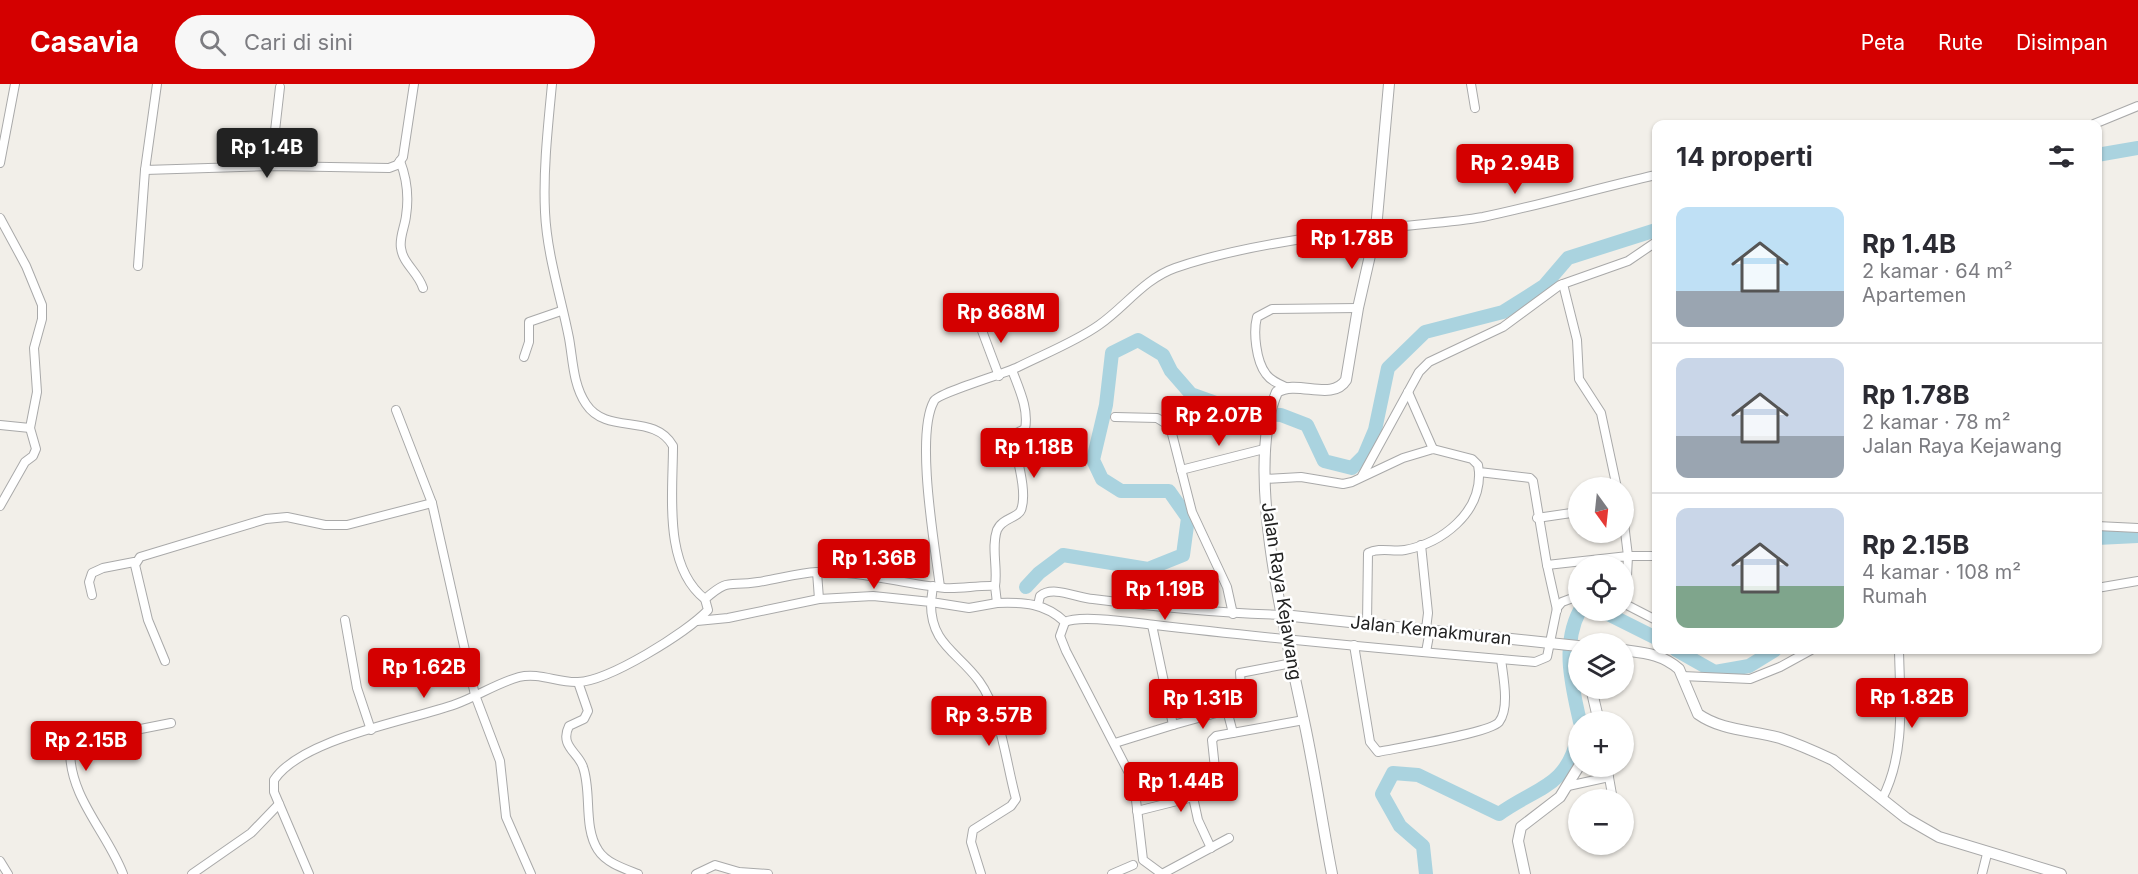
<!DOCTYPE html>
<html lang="id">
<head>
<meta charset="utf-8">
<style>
  body { margin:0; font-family:Inter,sans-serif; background:#f7f7f7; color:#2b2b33; height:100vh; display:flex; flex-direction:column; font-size:22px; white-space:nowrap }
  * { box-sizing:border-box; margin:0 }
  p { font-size:20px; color:#7c7c81 }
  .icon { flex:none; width:33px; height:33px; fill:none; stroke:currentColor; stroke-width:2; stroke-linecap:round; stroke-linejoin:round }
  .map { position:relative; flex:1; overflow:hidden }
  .side { position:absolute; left:1652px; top:36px; width:450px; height:534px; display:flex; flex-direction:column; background:#fff; border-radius:12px; box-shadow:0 2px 4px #0004 }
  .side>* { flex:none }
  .needle { width:39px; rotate:165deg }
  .fabs { position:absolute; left:1568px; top:393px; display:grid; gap:12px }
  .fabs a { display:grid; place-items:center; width:66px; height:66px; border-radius:50%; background:#fff; box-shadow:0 2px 4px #0004; font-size:30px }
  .price { position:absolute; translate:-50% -51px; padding:0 14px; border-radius:6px; background:#d40000; color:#fff; font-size:20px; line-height:39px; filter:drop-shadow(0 2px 3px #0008) }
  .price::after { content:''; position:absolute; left:50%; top:36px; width:18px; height:14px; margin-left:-9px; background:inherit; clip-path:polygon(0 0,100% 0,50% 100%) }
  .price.on { background:#222; color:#fff }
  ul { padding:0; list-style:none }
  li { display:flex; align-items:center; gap:18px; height:150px; padding:0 24px }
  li+li { border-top:2px solid #e1e1e2 }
  li span { display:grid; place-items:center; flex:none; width:168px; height:120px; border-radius:12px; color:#555 }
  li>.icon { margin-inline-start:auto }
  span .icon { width:72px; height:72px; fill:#fffc; stroke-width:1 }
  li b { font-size:26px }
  h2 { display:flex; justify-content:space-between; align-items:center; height:72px; padding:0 24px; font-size:26px }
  header { display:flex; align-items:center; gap:36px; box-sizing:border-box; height:84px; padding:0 30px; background:#d40000; color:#fff }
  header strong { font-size:28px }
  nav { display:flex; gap:33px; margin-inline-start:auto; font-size:21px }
  .search { width:420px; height:54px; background:#f7f7f7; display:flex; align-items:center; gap:15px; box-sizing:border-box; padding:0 21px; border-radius:33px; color:#7c7c81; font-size:22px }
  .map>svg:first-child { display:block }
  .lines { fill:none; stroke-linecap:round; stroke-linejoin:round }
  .river { stroke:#aad3df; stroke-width:14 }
  .minor-casing { stroke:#a9a9a9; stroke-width:10 }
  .tertiary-casing { stroke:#a9a9a9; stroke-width:12 }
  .minor { stroke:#fff; stroke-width:8 }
  .tertiary { stroke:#fff; stroke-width:10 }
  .labels { text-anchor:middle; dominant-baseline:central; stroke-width:5; stroke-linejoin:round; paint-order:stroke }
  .street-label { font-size:18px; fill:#222; stroke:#fff }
</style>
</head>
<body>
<header>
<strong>Casavia</strong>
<div class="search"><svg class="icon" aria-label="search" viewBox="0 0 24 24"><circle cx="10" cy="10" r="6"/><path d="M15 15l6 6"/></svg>Cari di sini</div>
<nav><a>Peta</a><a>Rute</a><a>Disimpan</a></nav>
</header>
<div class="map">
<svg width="2138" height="790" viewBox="0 0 2138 790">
  <rect width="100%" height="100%" fill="#f2efe9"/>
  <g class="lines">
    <!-- river -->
    <g class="river">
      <polyline points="2097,71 2138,64"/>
      <polyline points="2097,454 2138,452"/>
      <polyline points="1026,503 1039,489 1063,471 1148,485 1183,471 1188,434 1169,407 1121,407 1102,395 1093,376 1106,321 1112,269 1138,256 1163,271 1171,287 1191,310 1244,329 1281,331 1307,341 1324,377 1352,384 1364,372 1375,346 1388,284 1425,248 1503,228 1544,202 1568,174 1656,146"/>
      <path d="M1580,526C1561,562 1572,601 1580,638"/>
      <polyline points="1600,526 1656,554"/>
      <polyline points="1676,566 1715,588 1749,582 1775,566"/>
      <path d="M1426,790L1423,762L1400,742L1382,710L1393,689L1418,691L1499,730C1536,703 1567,704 1578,652"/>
    </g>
    <defs>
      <g id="minor">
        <polyline points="157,0 145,86 271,82 389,84 397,81 403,73 414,0"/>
        <path d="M552,0C548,42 543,86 545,128C547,171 561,213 569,254C573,276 573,301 586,320C607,352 654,328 673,362C673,410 663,482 705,515C730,493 728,503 758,498C778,495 798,489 817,488C860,486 902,500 945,504C962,505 978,501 995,502L997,519C1024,518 1045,519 1065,538C1080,530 1136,539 1155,541C1282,556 1408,567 1535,578L1547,573L1557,524L1562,518L1578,512"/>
        <polyline points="1471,0 1475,24"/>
        <polyline points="2094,40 2138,22"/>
        <path d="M400,77C407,95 409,113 406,132C405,142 399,154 401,164C403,180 418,188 423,204"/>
        <polyline points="0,79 15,0"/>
        <polyline points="271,82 280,3"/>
        <polyline points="0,134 26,182 42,221 42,235 34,264 37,308 30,344 36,365 33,372 25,378 0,422"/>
        <polyline points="138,182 145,86"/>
        <polyline points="1563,200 1577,256 1579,295 1601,329 1617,404"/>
        <polyline points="981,244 999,292"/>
        <polyline points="524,273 529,258 529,238 561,227"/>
        <path d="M1286,303C1279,300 1271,297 1266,290C1256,277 1253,248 1257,233L1272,225L1358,224"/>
        <polyline points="1408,308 1433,365"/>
        <polyline points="396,326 432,419 475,611 500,677 506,733 531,790"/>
        <polyline points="1115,333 1157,334 1170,342 1192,428 1227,503 1233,530"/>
        <polyline points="0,341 30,344"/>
        <polyline points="1181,386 1264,365"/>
        <polyline points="1362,392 1419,288 1429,278 1503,243 1560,201 1628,177 1656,158"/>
        <polyline points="1265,395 1301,393 1343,400 1352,398 1403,374 1433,365 1472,375 1478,381 1479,388 1530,394 1533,397 1547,481 1628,472 1627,492 1623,503"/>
        <polyline points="1623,431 1628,472 1656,472"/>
        <polyline points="1537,434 1578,428"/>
        <polyline points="2097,442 2138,444"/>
        <polyline points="1421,461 1428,529 1426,545"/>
        <polyline points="1547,481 1557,526"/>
        <polyline points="817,488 819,515"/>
        <polyline points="933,502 931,518 969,524 997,519"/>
        <path d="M995,502C998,484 991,463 997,446C1002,434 1018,434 1021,426C1028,408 1016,372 1013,353L1014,350L1025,345C1029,325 1019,305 1012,286"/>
        <path d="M940,503C935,463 915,351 934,317C938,309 1004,290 1018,283C1044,270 1075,258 1099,241C1125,223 1144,195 1175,184C1235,163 1315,152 1378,145C1413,140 1449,139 1483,133C1541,121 1598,104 1656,91"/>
        <polyline points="2097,504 2138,497"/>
        <polyline points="92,511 89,498 92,489 103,484 134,478"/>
        <polyline points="1623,519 1656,536"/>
        <path d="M1038,521L1040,512C1053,501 1077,514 1093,515C1156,523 1219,529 1283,531"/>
        <polyline points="345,536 357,604 371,646"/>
        <path d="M697,537L728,534L819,515L873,512L931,518C930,560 958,568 979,597C1001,627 1006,679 1016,715L1011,722L973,746L971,758L981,790"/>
        <polyline points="1065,538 1060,552 1066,567 1129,689 1136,716 1143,776 1162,790"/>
        <path d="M1367,539L1368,469C1379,463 1393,468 1405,466C1442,459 1481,429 1479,388"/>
        <path d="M1354,561L1370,658L1378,668C1397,664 1490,649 1499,638C1510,624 1503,592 1501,575"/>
        <polyline points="1426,568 1430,546"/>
        <polyline points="165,577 148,536 135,481 140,473 266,435 287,433 325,441 347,441 432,419"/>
        <polyline points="1682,592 1750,595 1780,583 1811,566"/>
        <path d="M578,598L588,627L584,635L569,642C559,662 579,669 583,683C592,708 583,743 598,766C606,779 625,785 638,790"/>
        <polyline points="1173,641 1227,626"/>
        <polyline points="1233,649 1227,626 1242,618 1240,589 1292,579"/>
        <polyline points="1115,659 1173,641 1152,541"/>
        <polyline points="1607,682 1613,716"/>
        <polyline points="1568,702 1609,693"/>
        <polyline points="1193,713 1198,736 1211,764"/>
        <path d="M1882,715C1906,669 1900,616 1899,566"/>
        <polyline points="1137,727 1193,713 1192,702 1216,694 1212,656 1216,652 1304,636"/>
        <polyline points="0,777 8,790"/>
        <path d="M123,790C107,748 70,714 70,667L76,660L85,656L171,639"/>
        <polyline points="192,790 251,749 279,720"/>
        <path d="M309,790L274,708V696C302,654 409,637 456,620C478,612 497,599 519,593C539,588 558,599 578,598C609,597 686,549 708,526L705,515"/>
        <polyline points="696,790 715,781 739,788 768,790"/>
        <polyline points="1112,790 1133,781"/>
        <polyline points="1162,790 1229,754"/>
        <polyline points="1982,790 1987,770"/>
      </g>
      <g id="tertiary">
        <polyline points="1283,531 1578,562"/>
        <path d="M1623,566C1645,569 1662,570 1679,585L1698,630C1722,647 1752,646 1780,654C1798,660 1816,668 1833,676L1906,734L1939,753L2061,790"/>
        <polyline points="1591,604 1599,638"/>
        <path d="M1332,790C1322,739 1315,688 1304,637C1287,553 1243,386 1277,308C1297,295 1332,318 1346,296L1358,224L1376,145L1389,0"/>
        <polyline points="1525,790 1518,757 1521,743 1560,713 1579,682"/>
      </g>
    </defs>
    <!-- minor casing -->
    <use href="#minor" class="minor-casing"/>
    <!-- tertiary casing -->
    <use href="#tertiary" class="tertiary-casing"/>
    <!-- minor -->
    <use href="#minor" class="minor"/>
    <!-- tertiary -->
    <use href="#tertiary" class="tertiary"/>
  </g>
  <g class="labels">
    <!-- street labels -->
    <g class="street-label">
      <text transform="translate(1282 507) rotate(81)">Jalan Raya Kejawang</text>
      <text transform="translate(1431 546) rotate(6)">Jalan Kemakmuran</text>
    </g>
  </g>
</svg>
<div class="fabs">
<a><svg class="needle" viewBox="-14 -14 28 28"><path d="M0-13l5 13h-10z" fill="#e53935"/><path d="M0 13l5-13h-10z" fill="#7c7c81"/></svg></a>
<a><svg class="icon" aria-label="locate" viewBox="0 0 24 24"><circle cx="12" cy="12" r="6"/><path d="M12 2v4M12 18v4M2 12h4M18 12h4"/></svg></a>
<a><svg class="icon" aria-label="layers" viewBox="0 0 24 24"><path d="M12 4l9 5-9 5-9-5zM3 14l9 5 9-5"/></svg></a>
<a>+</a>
<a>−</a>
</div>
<b class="price on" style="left:267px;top:95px">Rp 1.4B</b>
<b class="price" style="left:1515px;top:111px">Rp 2.94B</b>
<b class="price" style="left:1352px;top:186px">Rp 1.78B</b>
<b class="price" style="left:1001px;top:260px">Rp 868M</b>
<b class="price" style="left:1219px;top:363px">Rp 2.07B</b>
<b class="price" style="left:1034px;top:395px">Rp 1.18B</b>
<b class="price" style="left:874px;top:506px">Rp 1.36B</b>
<b class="price" style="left:1165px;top:537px">Rp 1.19B</b>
<b class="price" style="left:424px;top:615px">Rp 1.62B</b>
<b class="price" style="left:1912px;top:645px">Rp 1.82B</b>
<b class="price" style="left:1203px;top:646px">Rp 1.31B</b>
<b class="price" style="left:989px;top:663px">Rp 3.57B</b>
<b class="price" style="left:86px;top:688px">Rp 2.15B</b>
<b class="price" style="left:1181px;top:729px">Rp 1.44B</b>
<section class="side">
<h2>14 properti<svg class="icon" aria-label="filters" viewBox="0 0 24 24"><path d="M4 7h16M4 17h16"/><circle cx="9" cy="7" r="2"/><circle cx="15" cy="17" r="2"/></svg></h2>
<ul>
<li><span style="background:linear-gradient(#bfe0f5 70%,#9aa5b1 0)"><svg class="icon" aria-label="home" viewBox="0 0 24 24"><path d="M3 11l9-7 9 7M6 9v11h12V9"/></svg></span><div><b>Rp 1.4B</b><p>2 kamar · 64 m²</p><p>Apartemen</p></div></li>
<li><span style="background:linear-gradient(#c9d6e8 65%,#9aa5b1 0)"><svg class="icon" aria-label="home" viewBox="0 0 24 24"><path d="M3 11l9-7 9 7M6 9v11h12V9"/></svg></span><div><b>Rp 1.78B</b><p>2 kamar · 78 m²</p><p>Jalan Raya Kejawang</p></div></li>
<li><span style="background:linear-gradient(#c9d6e8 65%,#7fa58c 0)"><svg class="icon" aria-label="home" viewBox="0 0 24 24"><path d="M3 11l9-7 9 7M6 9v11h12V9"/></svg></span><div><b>Rp 2.15B</b><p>4 kamar · 108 m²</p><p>Rumah</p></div></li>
</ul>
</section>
</div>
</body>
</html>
